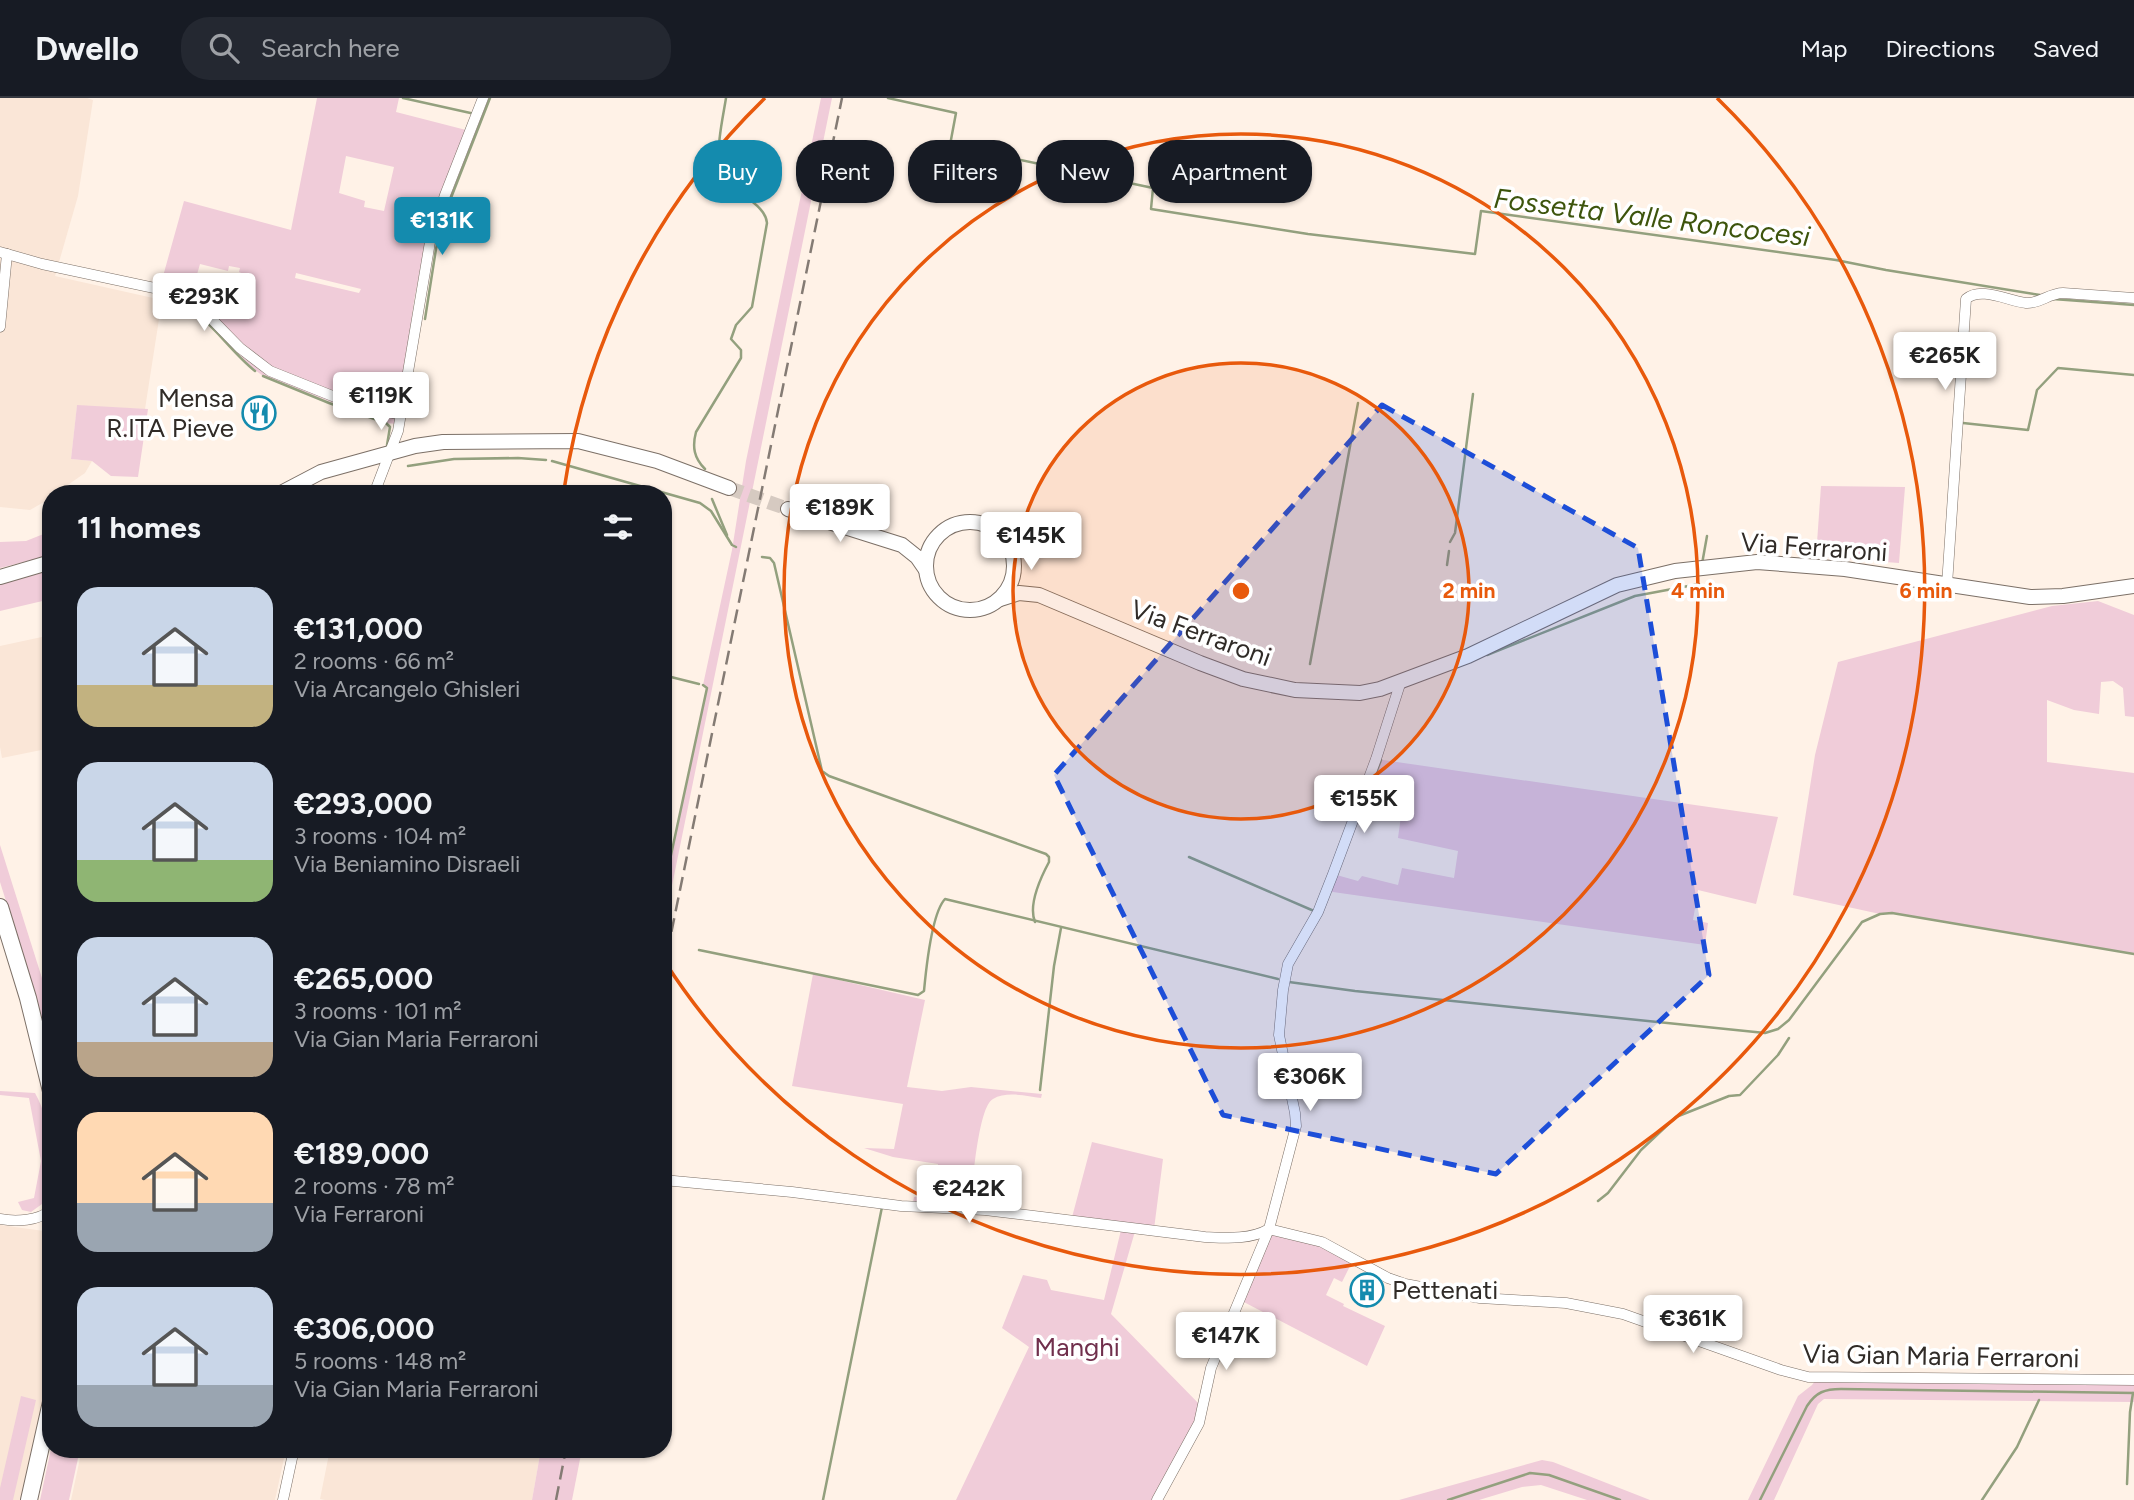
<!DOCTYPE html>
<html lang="en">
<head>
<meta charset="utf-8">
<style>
  body { margin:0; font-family:Figtree,sans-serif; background:#242831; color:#f1f3f6; height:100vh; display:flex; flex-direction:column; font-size:26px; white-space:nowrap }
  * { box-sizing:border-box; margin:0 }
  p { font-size:23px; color:#9ea1a6 }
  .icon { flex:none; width:38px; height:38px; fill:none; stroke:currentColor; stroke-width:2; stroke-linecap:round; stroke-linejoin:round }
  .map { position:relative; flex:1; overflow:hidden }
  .side { position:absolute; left:42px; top:387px; width:630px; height:973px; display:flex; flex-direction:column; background:#171b24; border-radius:28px; box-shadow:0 2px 5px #0004 }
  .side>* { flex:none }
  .guide { position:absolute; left:693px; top:42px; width:665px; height:63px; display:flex; gap:14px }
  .price { position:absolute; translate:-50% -60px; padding:0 16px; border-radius:7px; background:#fff; color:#222; font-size:23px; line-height:46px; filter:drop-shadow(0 2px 4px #0008) }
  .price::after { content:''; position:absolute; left:50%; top:42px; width:21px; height:16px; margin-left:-10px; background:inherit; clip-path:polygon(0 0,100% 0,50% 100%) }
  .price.active { background:#148bae; color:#fff }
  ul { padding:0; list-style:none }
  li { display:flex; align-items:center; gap:21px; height:175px; padding:0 35px }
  li span { display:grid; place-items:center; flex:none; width:196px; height:140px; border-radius:21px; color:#555 }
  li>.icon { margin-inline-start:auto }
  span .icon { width:84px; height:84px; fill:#fffc; stroke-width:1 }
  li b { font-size:30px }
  h2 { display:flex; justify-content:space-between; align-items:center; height:84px; padding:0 35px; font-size:30px }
  .tag { padding:0 24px; border-radius:28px; background:#171b24; box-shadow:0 2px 5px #0004; font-size:24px; line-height:63px }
  .tag.active { background:#148bae; color:#fff }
  header { display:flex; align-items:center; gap:42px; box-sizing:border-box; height:98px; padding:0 35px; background:#171b24; border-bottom:2px solid #363941 }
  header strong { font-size:33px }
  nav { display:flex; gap:38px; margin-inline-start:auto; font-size:24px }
  .search { width:490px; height:63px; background:#242831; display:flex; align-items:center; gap:18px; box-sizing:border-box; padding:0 24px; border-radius:28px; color:#9ea1a6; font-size:26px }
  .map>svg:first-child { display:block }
  .built { fill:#fae6d7 }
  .green { fill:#f0ccd9; fill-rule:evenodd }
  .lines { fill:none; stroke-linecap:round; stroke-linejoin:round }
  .stream { stroke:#93a07e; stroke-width:2.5 }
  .secondary-tunnel { stroke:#d6cac1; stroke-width:14; stroke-dasharray:14 7; stroke-linecap:butt }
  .street-casing { stroke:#7c7067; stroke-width:11 }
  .secondary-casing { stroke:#7c7067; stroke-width:16 }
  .primary-casing { stroke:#7c7067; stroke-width:18 }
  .street { stroke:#fff; stroke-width:10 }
  .secondary { stroke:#fff; stroke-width:14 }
  .primary { stroke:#fff; stroke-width:16 }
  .rail { stroke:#847b74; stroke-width:2.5; stroke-dasharray:14 7; stroke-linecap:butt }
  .marked { fill:#1d4ed8; fill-opacity:0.2; stroke:#1d4ed8; stroke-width:5; stroke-dasharray:14 9; stroke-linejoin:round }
  .ring { fill:none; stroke:#e8590c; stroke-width:3.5 }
  .labels { text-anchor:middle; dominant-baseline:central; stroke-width:7; stroke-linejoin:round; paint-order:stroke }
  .poi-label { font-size:26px; fill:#302b27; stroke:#fff; text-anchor:end }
  .street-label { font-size:26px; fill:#302b27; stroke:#fff }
  .park-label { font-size:26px; fill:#702f4c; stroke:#fff }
  .water-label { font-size:28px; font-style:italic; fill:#3d540c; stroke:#fff }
  .centre { fill:#e8590c; stroke:#fff; stroke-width:3.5 }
  .ring-label { font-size:21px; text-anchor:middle; font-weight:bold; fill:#e8590c; stroke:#fff; stroke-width:7; stroke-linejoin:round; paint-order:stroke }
</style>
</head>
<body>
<header>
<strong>Dwello</strong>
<div class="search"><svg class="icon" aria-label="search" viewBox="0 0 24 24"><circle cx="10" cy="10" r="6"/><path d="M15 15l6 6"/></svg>Search here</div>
<nav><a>Map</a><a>Directions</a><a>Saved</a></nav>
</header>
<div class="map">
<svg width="2134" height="1402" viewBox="0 0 2134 1402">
  <rect width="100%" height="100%" fill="#fff2e7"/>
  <!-- built -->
  <g class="built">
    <polygon points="0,0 87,0 93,2 78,98 55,178 162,202 145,311 77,308 71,361 92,363 85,375 56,395 51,396 51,400 30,412 0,409"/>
    <polygon points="51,537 51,650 2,660 0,649 0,548"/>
    <polygon points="0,1127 44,1133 51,1138 50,1274 22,1402 0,1402"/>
    <polygon points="82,1351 286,1351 275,1402 71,1402"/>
    <polygon points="330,1351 541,1351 532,1402 325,1402 320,1401"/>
  </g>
  <!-- green -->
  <g class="green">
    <path d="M317,0H399L396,14L466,32L444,101L437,100L430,120L414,203L400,304L388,311H378L320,292L254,260L200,205L204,200L206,188L224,192L225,185L244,188L246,177L239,174L240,170L229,168L228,173L200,166L194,187L197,197L194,201L160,189L184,103L291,132ZM346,58L394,69L384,113L364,109L365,103L339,95ZM296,175L361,191L359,195L295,180Z"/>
    <polygon points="821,0 832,0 663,832 663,794 707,590 703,587 732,452 746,363"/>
    <polygon points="173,196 191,204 252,263 397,320 397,326 386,325 263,278 242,262 190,208 171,201"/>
    <polygon points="77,307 148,311 138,379 111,378 92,363 71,361"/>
    <polygon points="1821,388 1905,389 1899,465 1816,459"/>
    <polygon points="51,433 51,457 0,470 0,444 26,443"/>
    <polygon points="51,472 51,501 0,513 0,485"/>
    <polygon points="2098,503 2134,517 2134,619 2125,618 2123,590 2113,583 2101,584 2099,616 2074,612 2047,602 2047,664 2134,675 2134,856 1892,815 1880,816 1793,797 1815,657 1838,564 2052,508"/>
    <path d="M1376,661L1778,719L1756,806L1698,792L1693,822L1708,825L1705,847L1326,793L1333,776L1358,783L1362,778L1398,787L1402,770L1454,780L1458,753L1398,740C1404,698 1404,704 1368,683Z"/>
    <polygon points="0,747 47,896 51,897 51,902 46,902 51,916 51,957 35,895 0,784"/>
    <path d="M813,876L925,902L907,989L942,993L971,989L1042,996L1041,1000C1027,998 1006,993 993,1001C978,1008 972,1092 970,1111L912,1109L914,1099L932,1098L935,1093L938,1066L893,1059L864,1050L894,1051L903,1006L792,988Z"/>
    <path d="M0,993L35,995C52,1025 51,1058 51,1092L43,1096L42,1106L31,1114L22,1112L18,1104L34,1100L41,1063L29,1000L0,997Z"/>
    <polygon points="1092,1044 1163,1061 1154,1131 1136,1130 1111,1216 1203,1310 1157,1402 956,1402 1029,1249 1002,1230 1023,1177 1047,1182 1051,1192 1104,1202 1122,1128 1071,1123"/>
    <polygon points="1269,1131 1354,1160 1342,1184 1334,1180 1326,1197 1344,1206 1343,1208 1385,1228 1367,1268 1240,1202"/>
    <polygon points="1818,1279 2134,1286 2134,1304 1824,1301 1818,1306 1774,1402 1748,1402 1798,1298 1812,1287"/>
    <polygon points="21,1298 36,1302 13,1402 0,1402 0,1390"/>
    <polygon points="51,1351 80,1351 69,1402 40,1402"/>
    <polygon points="541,1351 582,1351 572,1402 532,1402"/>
    <polygon points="1542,1362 1553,1364 1650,1402 1587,1402 1541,1387 1522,1389 1479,1402 1399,1402"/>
  </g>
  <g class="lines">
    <!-- stream -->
    <g class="stream">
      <polyline points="403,0 475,16"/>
      <polyline points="888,0 956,15 950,47 1153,90 1151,111 1308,136 1475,156 1481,113 1836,162 1886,172 2040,197"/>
      <polyline points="447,110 490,0"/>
      <path d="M171,201C203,210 228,252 255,273"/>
      <polyline points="2053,201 2134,207"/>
      <polyline points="425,221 436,151 444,118"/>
      <polyline points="263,278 329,305 386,325 390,329 387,347"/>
      <polyline points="1963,325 2028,332 2037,292 2058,270 2134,277"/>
      <polyline points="552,363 700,405 711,413 732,447 736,449"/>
      <polyline points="408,368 454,361 518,360 546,362"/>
      <path d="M705,371C694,360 692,349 696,334L741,260V252L731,241L736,227L752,209L767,125C765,102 725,95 720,67C716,49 723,19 726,0"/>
      <polyline points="712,401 727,437"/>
      <polyline points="1450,444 1455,435 1473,296"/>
      <path d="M762,459L770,460L774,465L822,673L829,678L1046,756L1049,759V764C1041,779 1028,807 1035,824"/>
      <polyline points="1702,466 1707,438"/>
      <polyline points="1447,467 1449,453"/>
      <polyline points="1487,557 1635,498 1699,486"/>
      <polyline points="1310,566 1358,305"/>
      <polyline points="663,577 699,586"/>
      <polyline points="1376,675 1381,662"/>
      <polyline points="1189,759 1314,813"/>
      <polyline points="663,794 707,590 703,587"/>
      <path d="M699,852L918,897L924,893C926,872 931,816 945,801L1278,881"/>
      <polyline points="1289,884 1355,893 1765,935 1778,931 1789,922 1862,824 1880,816 1892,815 2134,856"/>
      <polyline points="1040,992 1054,868 1061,830"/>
      <polyline points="1598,1103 1608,1095 1641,1052 1676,1019 1729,998 1740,997 1778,957 1789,940"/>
      <polyline points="2127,1386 2130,1314 2133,1295"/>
      <polyline points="823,1402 882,1109"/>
      <polyline points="1448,1402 1530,1375 1549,1377 1620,1402"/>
      <path d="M1760,1402L1807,1308C1816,1294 1825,1291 1841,1291L2134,1295"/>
      <polyline points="1982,1402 2017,1349 2039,1302"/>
    </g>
    <!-- secondary-tunnel -->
    <polyline class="secondary-tunnel" points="729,390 788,411"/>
    <defs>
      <g id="street">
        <polyline points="0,154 42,166 173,194 197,206 240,250 270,273 360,309 399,316"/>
        <polyline points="0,229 7,156"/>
        <polyline points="374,396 398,333 430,144 445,97 483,0"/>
        <path d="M1947,487L1966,201C1981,188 2008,203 2026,205C2040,206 2049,195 2063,195L2134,200"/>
        <path d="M663,1082L792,1094L901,1108L985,1112L1205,1139C1226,1140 1250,1142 1269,1131L1322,1144L1388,1180L1405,1186L1480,1200L1566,1205L1623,1216L1781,1272L1808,1279L2134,1282"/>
        <path d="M0,1121C15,1124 39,1123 51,1112"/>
        <polyline points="283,1402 294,1351"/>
        <polyline points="1157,1402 1199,1325 1211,1270 1269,1131 1296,1028 1295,1015 1279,937 1283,892 1288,866 1318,814 1333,776 1376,661 1401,583"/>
      </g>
      <g id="secondary">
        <polyline points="279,396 321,374 415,348 443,344 578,343 657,363 729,390"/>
        <polyline points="788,411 902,447 917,459 926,472"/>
        <circle cx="970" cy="468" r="44"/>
        <polyline points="0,479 51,464"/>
        <polyline points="1000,501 1019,495 1039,497 1200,565 1243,581 1295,592 1360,595 1380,591 1468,558 1617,487 1675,473 1757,464 1845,471 2030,499 2063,498 2134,488"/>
      </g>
      <g id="primary">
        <polyline points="0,809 28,900 51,993"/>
        <polyline points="29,1402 51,1304"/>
      </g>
    </defs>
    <!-- street casing -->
    <use href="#street" class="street-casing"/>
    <!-- secondary casing -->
    <use href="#secondary" class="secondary-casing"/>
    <!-- primary casing -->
    <use href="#primary" class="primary-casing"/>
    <!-- street -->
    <use href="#street" class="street"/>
    <!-- secondary -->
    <use href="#secondary" class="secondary"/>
    <!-- primary -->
    <use href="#primary" class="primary"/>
    <!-- rail -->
    <g class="rail">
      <polyline points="663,875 842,0"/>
      <polyline points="556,1402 566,1351"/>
    </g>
  </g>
  <!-- marked area -->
  <path class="marked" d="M1382,307L1638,450L1709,877L1496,1076L1223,1017L1054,677Z"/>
  <!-- distance rings -->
  <circle cx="1241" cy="493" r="228" fill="#e8590c" fill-opacity=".12"/>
  <g class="ring">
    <circle cx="1241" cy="493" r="228"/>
    <circle cx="1241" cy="493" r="457"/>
    <path d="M564 392A685 685 0 0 1 765 0M1717 0A685 685 0 1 1 663 861"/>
  </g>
  <!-- icons -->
  <defs>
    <symbol id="restaurant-ring" viewBox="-11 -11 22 22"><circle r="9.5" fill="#fff" stroke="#148bae" stroke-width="1.5"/><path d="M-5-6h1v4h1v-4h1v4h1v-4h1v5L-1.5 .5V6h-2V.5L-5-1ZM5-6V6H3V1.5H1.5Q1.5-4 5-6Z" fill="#148bae"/></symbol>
    <symbol id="building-ring" viewBox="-11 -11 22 22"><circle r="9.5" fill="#fff" stroke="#148bae" stroke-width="1.5"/><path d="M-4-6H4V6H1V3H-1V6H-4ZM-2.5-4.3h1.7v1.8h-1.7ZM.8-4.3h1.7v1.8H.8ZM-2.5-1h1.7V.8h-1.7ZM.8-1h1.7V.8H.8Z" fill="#148bae"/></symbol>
  </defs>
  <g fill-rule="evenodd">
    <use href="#restaurant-ring" x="240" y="296" width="38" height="38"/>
    <use href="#building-ring" x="1348" y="1173" width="38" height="38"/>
  </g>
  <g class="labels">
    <!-- poi labels -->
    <g class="poi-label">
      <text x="234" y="300">Mensa<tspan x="234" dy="30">R.ITA Pieve</tspan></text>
      <text x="1392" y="1192" text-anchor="start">Pettenati</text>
    </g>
    <!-- street labels -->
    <g class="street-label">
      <text transform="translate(1814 449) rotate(4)">Via Ferraroni</text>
      <text transform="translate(1201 535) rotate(20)">Via Ferraroni</text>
      <text transform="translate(1941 1258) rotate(1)">Via Gian Maria Ferraroni</text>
    </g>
    <!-- park labels -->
    <g class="park-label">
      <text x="1077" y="1249">Manghi</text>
    </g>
    <!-- water labels -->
    <g class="water-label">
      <text transform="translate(1652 119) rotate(7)">Fossetta Valle Roncocesi</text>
    </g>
  </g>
  <circle cx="1241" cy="493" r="10" class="centre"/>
  <g class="ring-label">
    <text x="1469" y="500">2 min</text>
    <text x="1698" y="500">4 min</text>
    <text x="1926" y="500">6 min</text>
  </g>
</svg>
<b class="price active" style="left:442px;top:159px">€131K</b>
<b class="price" style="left:204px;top:235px">€293K</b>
<b class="price" style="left:1945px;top:294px">€265K</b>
<b class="price" style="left:381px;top:334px">€119K</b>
<b class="price" style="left:840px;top:446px">€189K</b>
<b class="price" style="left:1031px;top:474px">€145K</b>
<b class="price" style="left:1364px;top:737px">€155K</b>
<b class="price" style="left:1310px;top:1015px">€306K</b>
<b class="price" style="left:969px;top:1127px">€242K</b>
<b class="price" style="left:1693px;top:1257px">€361K</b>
<b class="price" style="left:1226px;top:1274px">€147K</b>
<div class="guide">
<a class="tag active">Buy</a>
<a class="tag">Rent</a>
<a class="tag">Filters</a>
<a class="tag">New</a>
<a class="tag">Apartment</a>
</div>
<section class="side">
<h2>11 homes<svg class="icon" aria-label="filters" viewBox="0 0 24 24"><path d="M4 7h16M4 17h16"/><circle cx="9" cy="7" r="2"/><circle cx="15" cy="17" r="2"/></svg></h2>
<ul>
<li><span style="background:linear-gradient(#c9d6e8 70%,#c2b280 0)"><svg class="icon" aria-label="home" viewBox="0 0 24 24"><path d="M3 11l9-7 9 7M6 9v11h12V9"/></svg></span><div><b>€131,000</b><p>2 rooms · 66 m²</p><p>Via Arcangelo Ghisleri</p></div></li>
<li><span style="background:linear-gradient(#c9d6e8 70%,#8fb573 0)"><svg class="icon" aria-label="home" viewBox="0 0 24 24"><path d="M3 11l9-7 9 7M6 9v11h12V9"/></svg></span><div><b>€293,000</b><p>3 rooms · 104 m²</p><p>Via Beniamino Disraeli</p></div></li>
<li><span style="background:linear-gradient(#c9d6e8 75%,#b9a48a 0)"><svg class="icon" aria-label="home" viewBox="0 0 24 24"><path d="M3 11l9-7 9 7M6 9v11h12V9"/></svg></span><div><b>€265,000</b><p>3 rooms · 101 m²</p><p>Via Gian Maria Ferraroni</p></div></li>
<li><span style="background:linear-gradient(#ffd9b3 65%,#9aa5b1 0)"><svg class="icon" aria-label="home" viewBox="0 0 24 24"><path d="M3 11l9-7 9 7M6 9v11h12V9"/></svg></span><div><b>€189,000</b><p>2 rooms · 78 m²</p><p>Via Ferraroni</p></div></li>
<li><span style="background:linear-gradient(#c9d6e8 70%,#9aa5b1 0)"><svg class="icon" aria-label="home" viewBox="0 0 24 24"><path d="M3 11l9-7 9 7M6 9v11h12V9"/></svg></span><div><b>€306,000</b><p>5 rooms · 148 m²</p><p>Via Gian Maria Ferraroni</p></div></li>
</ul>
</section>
</div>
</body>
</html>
